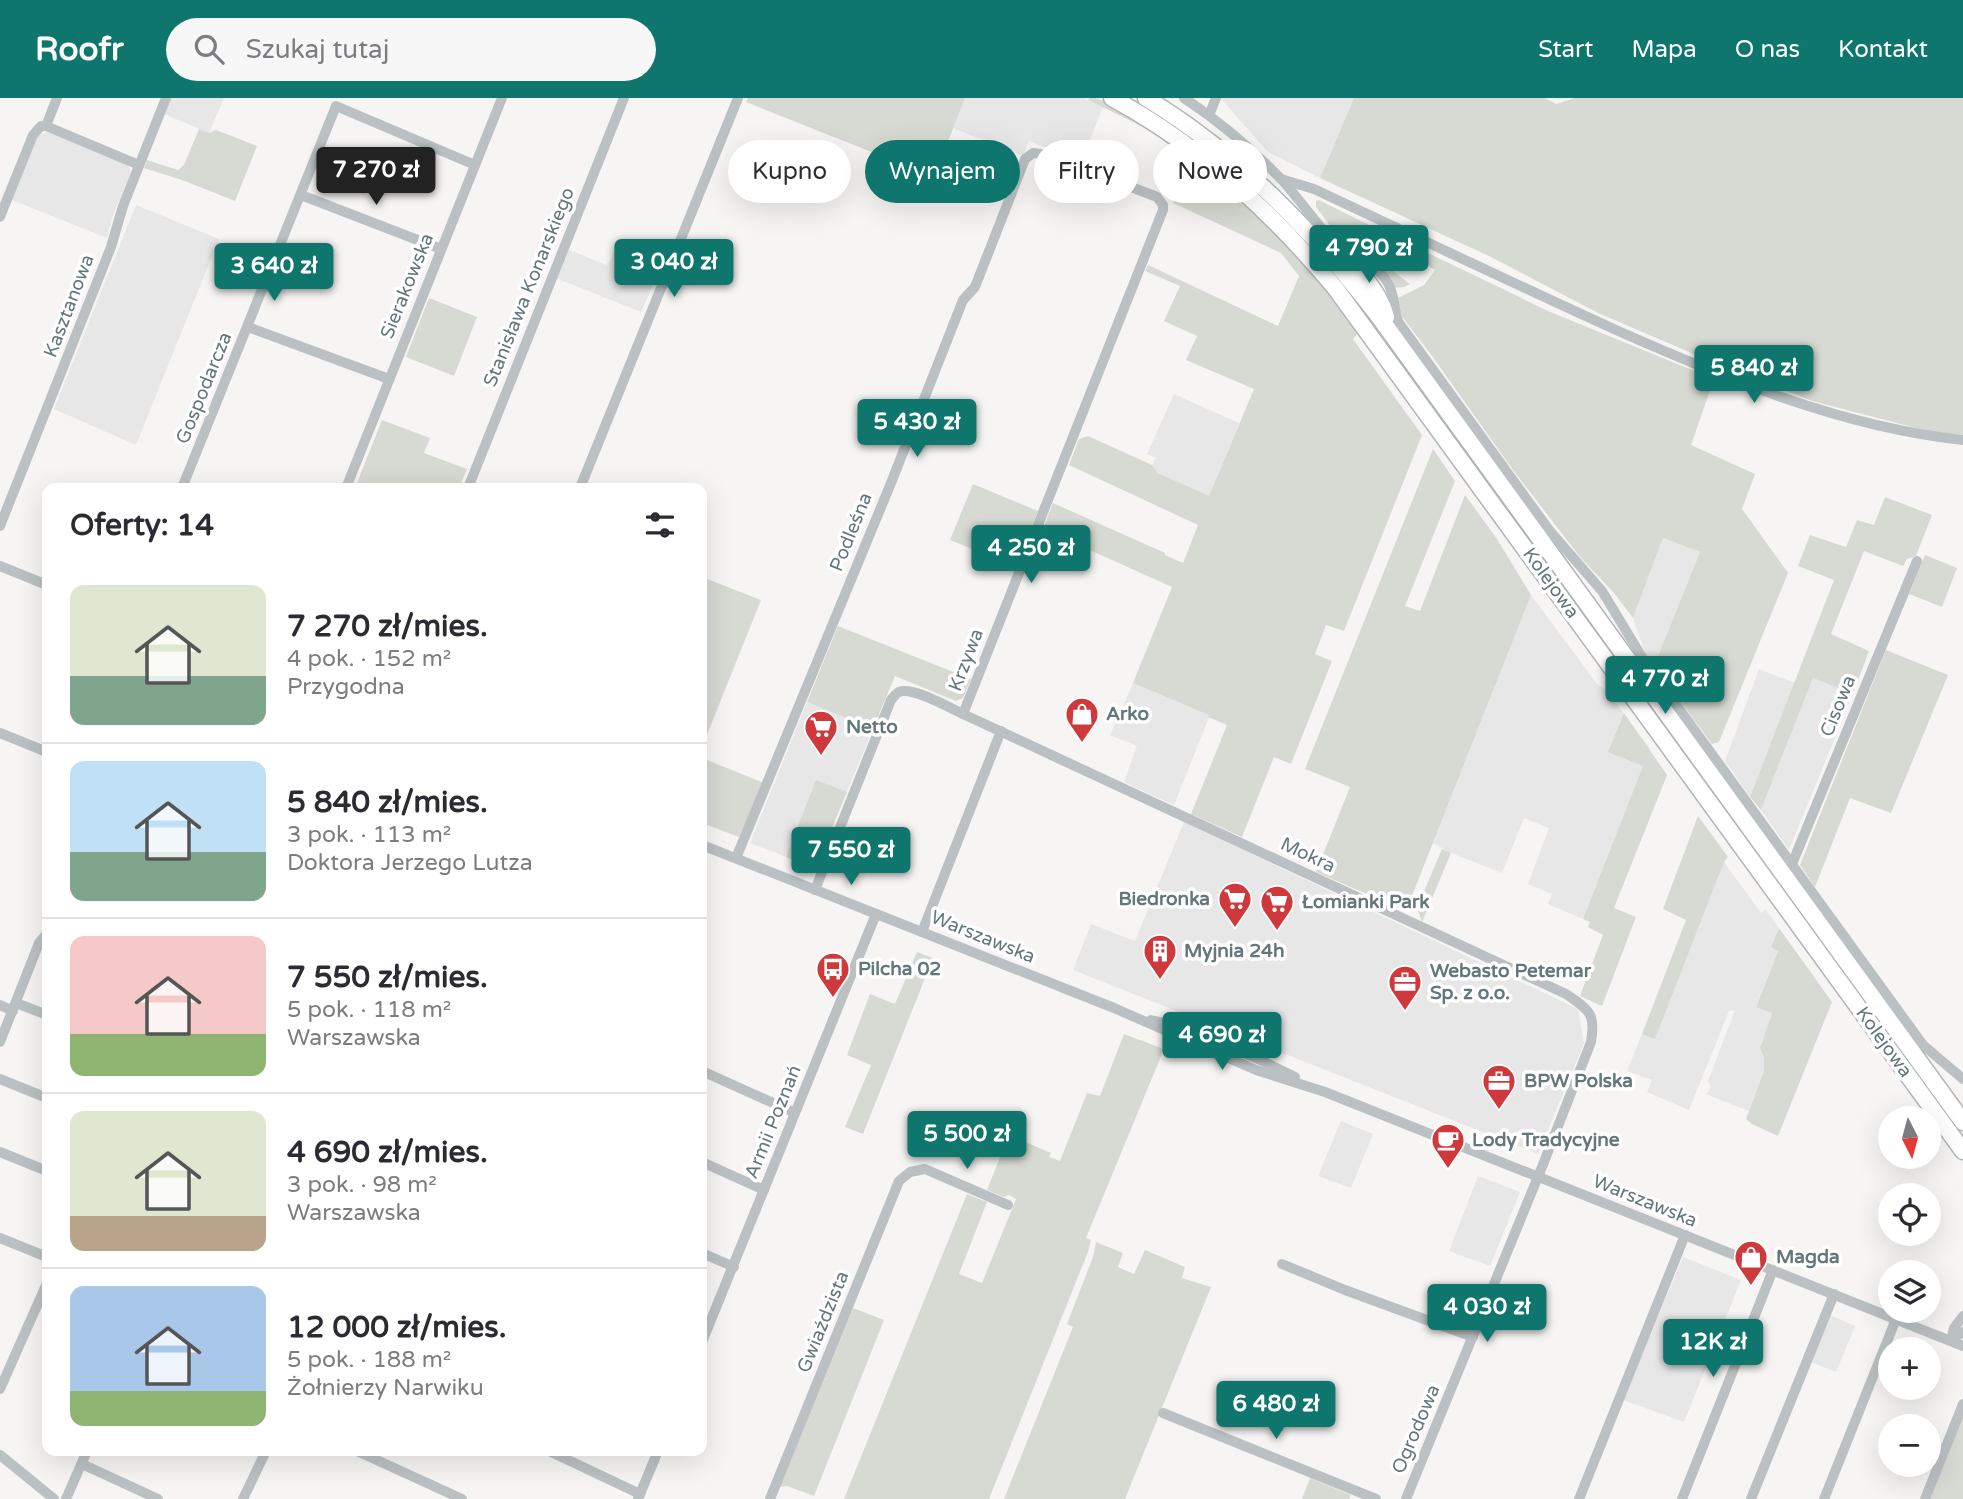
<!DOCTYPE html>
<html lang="pl">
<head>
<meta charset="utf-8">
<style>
  body { margin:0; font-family:"Varela Round",sans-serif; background:#f7f7f7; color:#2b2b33; height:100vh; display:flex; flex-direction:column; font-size:26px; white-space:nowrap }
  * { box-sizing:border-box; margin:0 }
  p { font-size:23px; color:#7c7c81 }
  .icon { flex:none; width:38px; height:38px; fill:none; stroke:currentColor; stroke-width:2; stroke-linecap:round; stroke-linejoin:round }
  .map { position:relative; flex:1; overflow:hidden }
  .sheet { position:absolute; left:42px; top:385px; width:665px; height:973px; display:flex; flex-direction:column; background:#fff; border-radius:14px; box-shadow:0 7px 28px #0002 }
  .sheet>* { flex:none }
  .hud { position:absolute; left:728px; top:42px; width:665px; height:63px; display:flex; gap:14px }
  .needle { width:46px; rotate:174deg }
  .buttons { position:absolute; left:1878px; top:1008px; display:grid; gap:14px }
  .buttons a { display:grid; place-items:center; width:63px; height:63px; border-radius:50%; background:#fff; box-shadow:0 7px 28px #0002; font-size:35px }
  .price { position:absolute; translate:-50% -60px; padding:0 16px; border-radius:7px; background:#0f766e; color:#fff; font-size:23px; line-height:46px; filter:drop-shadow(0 2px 4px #0008) }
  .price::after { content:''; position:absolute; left:50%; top:42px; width:21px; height:16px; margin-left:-10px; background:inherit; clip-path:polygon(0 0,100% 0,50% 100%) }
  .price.active { background:#222; color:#fff }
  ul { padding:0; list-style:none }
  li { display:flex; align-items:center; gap:21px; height:175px; padding:0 28px }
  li+li { border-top:2px solid #e1e1e2 }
  li span { display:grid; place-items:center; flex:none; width:196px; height:140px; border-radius:14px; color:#555 }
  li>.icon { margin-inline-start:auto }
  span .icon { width:84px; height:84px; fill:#fffc; stroke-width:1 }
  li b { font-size:30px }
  h2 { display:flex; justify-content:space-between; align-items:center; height:84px; padding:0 28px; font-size:30px }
  .pill { padding:0 24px; border-radius:32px; background:#fff; box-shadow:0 7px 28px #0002; font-size:24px; line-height:63px }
  .pill.active { background:#0f766e; color:#fff }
  header { display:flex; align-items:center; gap:42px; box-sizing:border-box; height:98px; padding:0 35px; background:#0f766e; color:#fff }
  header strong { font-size:33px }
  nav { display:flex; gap:38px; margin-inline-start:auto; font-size:24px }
  .search { width:490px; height:63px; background:#f7f7f7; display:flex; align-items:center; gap:18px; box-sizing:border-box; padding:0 24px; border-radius:38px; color:#7c7c81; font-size:26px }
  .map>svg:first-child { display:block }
  .built { fill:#e7e7e7 }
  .green { fill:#d7dad3 }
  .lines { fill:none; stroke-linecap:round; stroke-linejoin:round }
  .highway-casing { stroke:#afb5b6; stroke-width:19 }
  .minor { stroke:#bbc1c3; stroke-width:10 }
  .highway { stroke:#fff; stroke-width:16 }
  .labels { text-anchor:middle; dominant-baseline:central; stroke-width:7; stroke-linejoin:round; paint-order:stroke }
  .street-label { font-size:19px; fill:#64777b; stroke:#fff }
  .poi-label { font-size:19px; font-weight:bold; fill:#64777b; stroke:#fff; text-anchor:start }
</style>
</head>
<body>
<header>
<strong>Roofr</strong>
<div class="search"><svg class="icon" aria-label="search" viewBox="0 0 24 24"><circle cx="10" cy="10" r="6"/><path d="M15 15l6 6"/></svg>Szukaj tutaj</div>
<nav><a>Start</a><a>Mapa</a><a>O nas</a><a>Kontakt</a></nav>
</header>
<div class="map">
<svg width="1963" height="1401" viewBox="0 0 1963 1401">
  <rect width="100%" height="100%" fill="#f6f5f3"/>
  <!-- built -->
  <g class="built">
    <polygon points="170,0 224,0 209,35 164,16"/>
    <polygon points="965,0 1083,0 1103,9 1081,64 1029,43 1023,58 953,30"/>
    <polygon points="1221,0 1354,0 1320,80 1268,54 1221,1"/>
    <polygon points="47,34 128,67 131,74 113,117 107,140 12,102 38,38"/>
    <polygon points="136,107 219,141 136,347 54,311"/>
    <polygon points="619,142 665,160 641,214 556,180 567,151 606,167 610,163"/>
    <polygon points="1174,296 1239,325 1209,399 1158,375 1152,367 1156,360 1147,356"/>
    <polygon points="1663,440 1700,454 1654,568 1646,557 1633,520"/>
    <polygon points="1531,497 1597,586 1606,592 1650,651 1583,821 1548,806 1552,796 1528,786 1549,730 1524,720 1502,775 1451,755 1433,745"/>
    <polygon points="1759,571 1795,585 1750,699 1725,663"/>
    <polygon points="1813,580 1853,596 1789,752 1761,712"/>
    <polygon points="1133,585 1210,617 1174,707 1124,684 1137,648 1110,637"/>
    <polygon points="807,604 873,631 815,770 750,745"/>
    <polygon points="1184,724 1578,911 1584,945 1538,1056 1073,872 1091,826 1135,843"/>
    <polygon points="1724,764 1761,815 1765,811 1779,830 1771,849 1778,852 1756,908 1772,915 1760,950 1764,960 1764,973 1749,1013 1705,996 1708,995 1711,988 1708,983 1735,912 1729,913 1689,1012 1647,994 1652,982 1627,973 1642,936 1655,940"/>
    <polygon points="1341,1023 1373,1036 1351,1090 1318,1078"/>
    <polygon points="1478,1078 1520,1094 1490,1168 1449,1153"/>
    <polygon points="1683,1159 1741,1182 1684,1324 1623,1302"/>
    <polygon points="1830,1217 1855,1228 1836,1274 1811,1264"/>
  </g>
  <!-- green -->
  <g class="green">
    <polygon points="748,0 965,0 934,79 746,4"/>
    <path d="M1089,0H1096L1104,3C1150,30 1194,60 1235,95C1282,135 1321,185 1360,233L1353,241L1422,337L1344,533L1326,527L1315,556L1332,563L1291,666L1274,659L1242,739L1191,716L1227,627L1208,619L1209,617L1133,585L1172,489L1043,431L1053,405L1165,455V457L1183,465L1198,427L1069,367L1079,341L1088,338L1152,367L1158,375L1209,398L1254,291L1186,262L1197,238L1164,223L1180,188L1145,173L1148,167L1278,228L1299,178L1281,155L1173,105L1190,64L1160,40L1141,28L1088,2Z"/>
    <polygon points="1354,0 1545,0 1556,6 1575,0 1963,0 1963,337 1928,333 1812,303 1696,257 1598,215 1491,159 1320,80"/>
    <polygon points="199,31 209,35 216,32 257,48 235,103 182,82 144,70 147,62 178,72 184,67"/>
    <polygon points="1319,102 1379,132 1366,153 1410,186 1404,189 1393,190 1392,181 1384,171 1365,158 1350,154 1316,109 1316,103"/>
    <polygon points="1428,155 1548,213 1714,281 1691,347 1755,376 1742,411 1788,475 1719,644 1712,646 1654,568 1700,454 1663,440 1633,520 1614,495 1580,459 1513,372 1432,258 1400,216 1396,201 1424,187 1435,172 1423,165"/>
    <polygon points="429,200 477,219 454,278 406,259"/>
    <polygon points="382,322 430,340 424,355 467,371 459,390 355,390"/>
    <polygon points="1433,351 1455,383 1405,508 1420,513 1465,397 1497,441 1531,497 1406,813 1316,774 1350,689 1305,671"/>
    <polygon points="973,386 1038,413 1016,469 950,442"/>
    <polygon points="1885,399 1932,417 1916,458 1907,461 1903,468 1864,453 1831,536 1869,553 1853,596 1813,580 1761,712 1750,699 1834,482 1798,468 1810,437 1846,449 1857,422 1874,427"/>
    <polygon points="1925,457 1957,470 1942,509 1909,496"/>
    <polygon points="702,479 761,502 702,649"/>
    <polygon points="838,528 971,581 963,600 956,603 895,578 873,631 807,604"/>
    <polygon points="1886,552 1948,577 1891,715 1850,700 1815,789 1800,767"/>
    <polygon points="1624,615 1667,677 1614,810 1636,819 1602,908 1580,898 1603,837 1588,829 1590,824 1583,821 1643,668 1608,654"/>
    <polygon points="702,660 764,685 739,739 702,725"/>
    <polygon points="816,682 847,694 815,770 786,759"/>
    <polygon points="1698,718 1728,759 1724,764 1655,941 1642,936 1686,822 1663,811"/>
    <polygon points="1442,751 1451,755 1422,824 1417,810"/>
    <polygon points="1779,830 1832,904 1778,1038 1752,1026 1746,1021 1764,973 1764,960 1760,950 1772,915 1756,909 1778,853 1771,849"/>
    <polygon points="917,854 933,860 863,1036 845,1029 871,967 847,957 870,896 895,906"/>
    <polygon points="1124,936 1164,951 1086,1140 1091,1142 1088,1154 989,1401 844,1401 967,1096 987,1104 959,1176 982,1185 1016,1101 1009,1097 1004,1099 987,1092 1009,1037 1051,1055 1049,1059 1060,1063 1087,995 1100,998"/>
    <polygon points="1096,1144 1123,1155 1118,1169 1134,1176 1145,1152 1185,1169 1182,1180 1211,1189 1125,1401 1004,1401 1073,1229 1067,1226 1093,1159"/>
    <polygon points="853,1210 884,1222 814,1398 787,1388 780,1389"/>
    <polygon points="1963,1312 1963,1401 1928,1401"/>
    <polygon points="1310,1380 1351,1397 1349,1401 1302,1401"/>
  </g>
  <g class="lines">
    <defs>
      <g id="highway">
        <path d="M1112,0C1199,47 1274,116 1336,191L1963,1053"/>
        <path d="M1146,0C1238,56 1312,132 1377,216L1963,1024"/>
        <path d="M1341,152C1358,173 1379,192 1386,219"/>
      </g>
    </defs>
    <!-- highway casing -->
    <use href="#highway" class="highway-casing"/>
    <!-- minor -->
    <g class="minor">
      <path d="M1184,0C1219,23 1253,52 1282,82C1301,103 1317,127 1337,148C1350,163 1376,163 1388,185C1395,197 1393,212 1399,225L1549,432L1602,493L1645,564L1923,947L1963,981"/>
      <polyline points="1209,17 1216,0"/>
      <polyline points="46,28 139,67"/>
      <path d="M1281,81L1314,91C1414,138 1515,186 1616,232C1727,281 1841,329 1963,342"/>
      <polyline points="301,97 441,151"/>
      <polyline points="0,119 33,37 41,28 46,28 57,0"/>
      <polyline points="248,229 389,281"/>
      <polyline points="182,390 336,8 475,67"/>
      <polyline points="346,390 502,0"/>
      <polyline points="468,390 624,0"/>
      <polyline points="580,390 738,0"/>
      <polyline points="0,428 111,149 123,108 166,0"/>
      <polyline points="0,468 47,487"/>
      <path d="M963,616L1566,896C1589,912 1596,915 1591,944L1544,1064L1406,1401"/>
      <polyline points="0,635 47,654"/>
      <polyline points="702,747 1114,910 1256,972 1325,994 1963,1248"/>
      <path d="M736,760L891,385L963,202L975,189L1025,61L1033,55L1049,57L1157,99L1163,107V112L963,616C950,610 912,588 899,594C896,595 894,599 891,602L815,792"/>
      <polyline points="1792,766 1917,463"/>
      <polyline points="922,834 1001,633"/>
      <polyline points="16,905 47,917"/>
      <polyline points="0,907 13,913"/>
      <polyline points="1151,922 1177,928 1254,959 1295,979"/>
      <polyline points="0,944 39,845 47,835"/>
      <polyline points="702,973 795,1015"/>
      <polyline points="0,981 47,1000"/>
      <polyline points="0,1054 47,1073"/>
      <polyline points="702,1064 764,1092"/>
      <polyline points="0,1140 47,1159"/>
      <polyline points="702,1155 734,1169"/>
      <polyline points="1282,1166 1345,1192 1473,1239"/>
      <polyline points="1951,1242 1954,1230 1963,1218"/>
      <polyline points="1951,1242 1963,1234"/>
      <polyline points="702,1244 876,816"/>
      <polyline points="0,1291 47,1185"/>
      <polyline points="1163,1315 1376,1401"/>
      <polyline points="357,1353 462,1401"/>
      <polyline points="549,1353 640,1396"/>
      <polyline points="0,1357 54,1401"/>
      <polyline points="82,1366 158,1401"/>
      <polyline points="66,1401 87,1353"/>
      <polyline points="243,1401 266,1353"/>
      <polyline points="638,1401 658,1353"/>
      <polyline points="770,1401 899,1083 910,1074 925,1071 1008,1107"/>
      <polyline points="1579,1401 1685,1137"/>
      <polyline points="1682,1401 1773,1172"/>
      <polyline points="1751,1401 1834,1196"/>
      <polyline points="1824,1401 1896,1221"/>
      <polyline points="1925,1401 1963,1306"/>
    </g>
    <!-- highway -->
    <use href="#highway" class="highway"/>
  </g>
  <!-- icons -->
  <defs>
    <symbol id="shop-pin" viewBox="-11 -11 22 30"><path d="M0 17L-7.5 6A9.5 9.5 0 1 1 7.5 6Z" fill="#d0393c" stroke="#fff"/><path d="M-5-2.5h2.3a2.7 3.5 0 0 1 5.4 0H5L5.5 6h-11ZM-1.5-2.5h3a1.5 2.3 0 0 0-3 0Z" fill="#fff"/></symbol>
    <symbol id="supermarket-pin" viewBox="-11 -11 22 30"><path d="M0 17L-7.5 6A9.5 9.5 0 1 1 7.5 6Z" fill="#d0393c" stroke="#fff"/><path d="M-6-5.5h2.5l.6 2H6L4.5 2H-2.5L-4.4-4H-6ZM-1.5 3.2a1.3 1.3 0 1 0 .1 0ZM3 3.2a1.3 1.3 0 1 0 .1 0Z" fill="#fff"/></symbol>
    <symbol id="building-pin" viewBox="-11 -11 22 30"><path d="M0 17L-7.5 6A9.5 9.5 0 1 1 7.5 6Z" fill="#d0393c" stroke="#fff"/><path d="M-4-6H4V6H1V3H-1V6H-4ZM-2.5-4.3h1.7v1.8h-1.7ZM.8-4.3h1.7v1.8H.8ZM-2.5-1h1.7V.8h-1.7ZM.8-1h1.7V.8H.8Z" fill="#fff"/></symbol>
    <symbol id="bus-pin" viewBox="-11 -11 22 30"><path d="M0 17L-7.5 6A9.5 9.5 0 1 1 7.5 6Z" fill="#d0393c" stroke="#fff"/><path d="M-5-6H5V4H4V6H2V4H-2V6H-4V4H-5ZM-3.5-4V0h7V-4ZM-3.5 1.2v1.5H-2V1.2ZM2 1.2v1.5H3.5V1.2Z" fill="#fff"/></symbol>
    <symbol id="office-pin" viewBox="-11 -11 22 30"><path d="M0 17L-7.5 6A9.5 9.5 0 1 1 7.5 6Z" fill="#d0393c" stroke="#fff"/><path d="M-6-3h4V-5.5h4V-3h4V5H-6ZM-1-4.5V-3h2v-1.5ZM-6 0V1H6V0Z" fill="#fff"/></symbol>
    <symbol id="cafe-pin" viewBox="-11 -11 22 30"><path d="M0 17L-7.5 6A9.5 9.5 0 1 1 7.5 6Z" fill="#d0393c" stroke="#fff"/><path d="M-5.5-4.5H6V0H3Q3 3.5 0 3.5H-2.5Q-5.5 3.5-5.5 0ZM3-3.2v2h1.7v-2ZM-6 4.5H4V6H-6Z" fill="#fff"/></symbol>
  </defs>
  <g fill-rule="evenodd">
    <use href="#shop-pin" x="1063" y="597" width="38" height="52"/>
    <use href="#supermarket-pin" x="802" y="610" width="38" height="52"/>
    <use href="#supermarket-pin" x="1216" y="782" width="38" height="52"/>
    <use href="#supermarket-pin" x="1258" y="785" width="38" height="52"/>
    <use href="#building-pin" x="1141" y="834" width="38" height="52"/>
    <use href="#bus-pin" x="814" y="852" width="38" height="52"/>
    <use href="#office-pin" x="1386" y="865" width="38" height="52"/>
    <use href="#office-pin" x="1480" y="964" width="38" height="52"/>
    <use href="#cafe-pin" x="1429" y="1023" width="38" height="52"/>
    <use href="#shop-pin" x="1732" y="1140" width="38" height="52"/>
  </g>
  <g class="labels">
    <!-- street labels -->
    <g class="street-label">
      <text transform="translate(407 188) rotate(-68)">Sierakowska</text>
      <text transform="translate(529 189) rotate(-68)">Stanisława Konarskiego</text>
      <text transform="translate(69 208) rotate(-69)">Kasztanowa</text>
      <text transform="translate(204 290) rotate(-68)">Gospodarcza</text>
      <text transform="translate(851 434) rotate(-68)">Podleśna</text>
      <text transform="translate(1551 485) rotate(54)">Kolejowa</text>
      <text transform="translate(966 562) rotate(-69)">Krzywa</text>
      <text transform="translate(1838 608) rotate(-68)">Cisowa</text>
      <text transform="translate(1308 757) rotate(25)">Mokra</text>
      <text transform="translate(983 839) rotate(22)">Warszawska</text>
      <text transform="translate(1884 944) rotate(54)">Kolejowa</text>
      <text transform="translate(773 1024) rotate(-68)">Armii Poznań</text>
      <text transform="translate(1645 1103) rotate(22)">Warszawska</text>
      <text transform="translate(823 1224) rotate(-68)">Gwiaździsta</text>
      <text transform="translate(1416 1331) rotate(-67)">Ogrodowa</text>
    </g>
    <!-- poi labels -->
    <g class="poi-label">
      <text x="1106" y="616">Arko</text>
      <text x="846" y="629">Netto</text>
      <text x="1210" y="801" text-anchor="end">Biedronka</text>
      <text x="1302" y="804">Łomianki Park</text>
      <text x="1184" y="853">Myjnia 24h</text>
      <text x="858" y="871">Pilcha 02</text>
      <text x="1430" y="873">Webasto Petemar<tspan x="1430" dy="22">Sp. z o.o.</tspan></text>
      <text x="1524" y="983">BPW Polska</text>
      <text x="1472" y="1042">Lody Tradycyjne</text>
      <text x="1776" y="1159">Magda</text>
    </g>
  </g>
</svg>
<div class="buttons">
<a><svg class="needle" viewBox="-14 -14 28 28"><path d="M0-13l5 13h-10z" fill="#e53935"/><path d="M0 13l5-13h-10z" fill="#7c7c81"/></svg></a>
<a><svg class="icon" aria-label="locate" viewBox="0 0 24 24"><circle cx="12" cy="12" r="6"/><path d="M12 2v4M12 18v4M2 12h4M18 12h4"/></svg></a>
<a><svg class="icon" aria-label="layers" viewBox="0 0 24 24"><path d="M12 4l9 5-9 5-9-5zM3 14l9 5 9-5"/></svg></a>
<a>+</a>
<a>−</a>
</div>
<b class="price active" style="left:376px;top:109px">7 270 zł</b>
<b class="price" style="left:1369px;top:187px">4 790 zł</b>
<b class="price" style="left:674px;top:201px">3 040 zł</b>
<b class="price" style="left:274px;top:205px">3 640 zł</b>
<b class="price" style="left:1754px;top:307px">5 840 zł</b>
<b class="price" style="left:917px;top:361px">5 430 zł</b>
<b class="price" style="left:1031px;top:487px">4 250 zł</b>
<b class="price" style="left:1665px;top:618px">4 770 zł</b>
<b class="price" style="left:851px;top:789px">7 550 zł</b>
<b class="price" style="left:1222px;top:974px">4 690 zł</b>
<b class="price" style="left:967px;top:1073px">5 500 zł</b>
<b class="price" style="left:1487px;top:1246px">4 030 zł</b>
<b class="price" style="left:1713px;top:1281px">12K zł</b>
<b class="price" style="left:1276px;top:1343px">6 480 zł</b>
<div class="hud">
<a class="pill">Kupno</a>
<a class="pill active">Wynajem</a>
<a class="pill">Filtry</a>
<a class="pill">Nowe</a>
</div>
<section class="sheet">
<h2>Oferty: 14<svg class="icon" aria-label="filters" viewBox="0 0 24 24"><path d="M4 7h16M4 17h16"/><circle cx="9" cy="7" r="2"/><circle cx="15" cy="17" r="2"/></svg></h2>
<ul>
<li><span style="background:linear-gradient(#dfe7d0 65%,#7fa58c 0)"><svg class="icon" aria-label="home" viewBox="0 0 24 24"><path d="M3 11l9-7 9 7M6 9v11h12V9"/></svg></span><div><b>7 270 zł/mies.</b><p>4 pok. · 152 m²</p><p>Przygodna</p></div></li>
<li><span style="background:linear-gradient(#bfe0f5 65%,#7fa58c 0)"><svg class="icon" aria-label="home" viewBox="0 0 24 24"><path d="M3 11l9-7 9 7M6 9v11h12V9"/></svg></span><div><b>5 840 zł/mies.</b><p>3 pok. · 113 m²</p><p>Doktora Jerzego Lutza</p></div></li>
<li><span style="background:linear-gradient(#f6c9c9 70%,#8fb573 0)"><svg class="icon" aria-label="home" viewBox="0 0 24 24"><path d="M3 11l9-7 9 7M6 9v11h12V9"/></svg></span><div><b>7 550 zł/mies.</b><p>5 pok. · 118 m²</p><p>Warszawska</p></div></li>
<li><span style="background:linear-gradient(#dfe7d0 75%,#b9a48a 0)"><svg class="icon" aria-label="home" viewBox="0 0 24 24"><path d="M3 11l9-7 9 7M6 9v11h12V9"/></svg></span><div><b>4 690 zł/mies.</b><p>3 pok. · 98 m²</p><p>Warszawska</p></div></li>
<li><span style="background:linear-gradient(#a9c7e8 75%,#8fb573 0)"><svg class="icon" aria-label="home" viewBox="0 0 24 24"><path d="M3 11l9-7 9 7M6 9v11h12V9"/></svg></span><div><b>12 000 zł/mies.</b><p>5 pok. · 188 m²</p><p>Żołnierzy Narwiku</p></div></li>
</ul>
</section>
</div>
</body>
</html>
